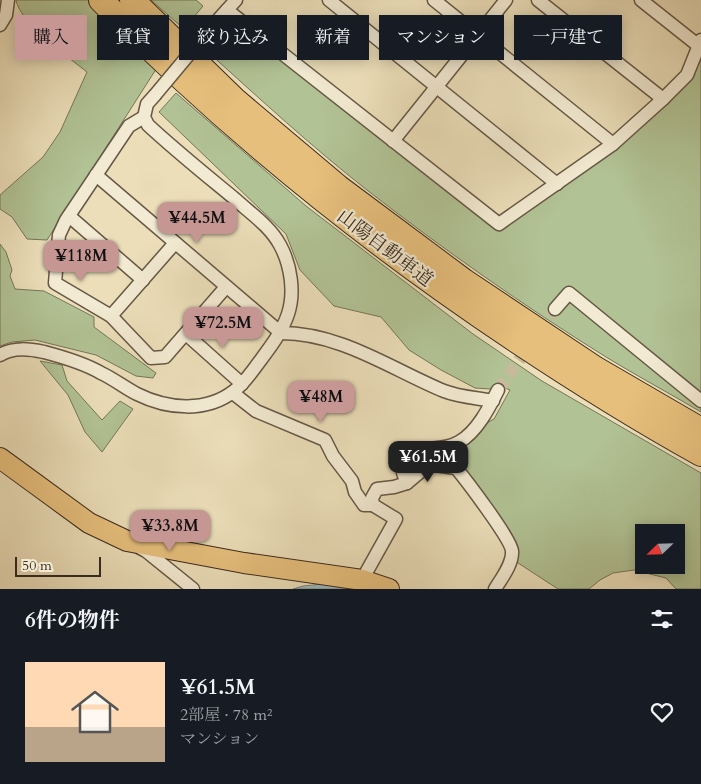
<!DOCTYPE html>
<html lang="ja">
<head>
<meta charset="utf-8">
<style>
  body { margin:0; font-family:Cardo,"Noto Serif JP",serif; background:#242831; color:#f1f3f6; height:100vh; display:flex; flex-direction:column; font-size:19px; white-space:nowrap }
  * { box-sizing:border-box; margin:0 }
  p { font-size:16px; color:#9ea1a6 }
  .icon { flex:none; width:28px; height:28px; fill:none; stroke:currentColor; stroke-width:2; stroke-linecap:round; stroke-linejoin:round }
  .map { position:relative; height:589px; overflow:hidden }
  .side { display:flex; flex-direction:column; background:#171b24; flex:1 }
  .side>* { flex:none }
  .top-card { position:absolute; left:15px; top:15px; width:671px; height:45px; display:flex; gap:10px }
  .needle { width:32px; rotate:247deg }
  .buttons { position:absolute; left:635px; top:524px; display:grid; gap:10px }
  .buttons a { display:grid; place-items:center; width:50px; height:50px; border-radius:0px; background:#171b24; box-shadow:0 2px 12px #0003; font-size:25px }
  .scale { position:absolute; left:15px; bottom:12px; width:86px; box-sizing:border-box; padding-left:5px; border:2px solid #392b1e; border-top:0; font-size:14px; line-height:18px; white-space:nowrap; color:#392b1e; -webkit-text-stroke:4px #f2ead2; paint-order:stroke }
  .price { position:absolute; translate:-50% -42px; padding:0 11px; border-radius:10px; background:#c59692; color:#111; font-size:16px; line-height:32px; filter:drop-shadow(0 1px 2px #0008) }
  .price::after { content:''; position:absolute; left:50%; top:30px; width:15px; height:11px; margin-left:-8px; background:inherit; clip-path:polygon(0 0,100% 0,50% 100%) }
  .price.on { background:#222; color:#fff }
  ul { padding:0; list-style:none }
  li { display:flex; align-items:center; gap:15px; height:125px; padding:0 25px }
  li span { display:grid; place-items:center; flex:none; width:140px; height:100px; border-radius:0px; color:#555 }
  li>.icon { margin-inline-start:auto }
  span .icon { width:60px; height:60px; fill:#fffc; stroke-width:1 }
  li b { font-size:21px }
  h2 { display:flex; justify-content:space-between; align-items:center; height:60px; padding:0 25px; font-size:21px }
  .pill { padding:0 18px; border-radius:0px; background:#171b24; box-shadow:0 2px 12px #0003; font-size:18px; line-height:45px }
  .pill.on { background:#c59692; color:#111 }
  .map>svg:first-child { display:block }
  .green { fill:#b1c294; stroke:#757659; fill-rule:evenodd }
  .water { fill:#9cb9ba; stroke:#74807c }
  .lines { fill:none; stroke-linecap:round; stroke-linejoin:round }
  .minor-tunnel { stroke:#c7ba9a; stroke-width:12; stroke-dasharray:12 6; stroke-linecap:butt }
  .minor-casing { stroke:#665845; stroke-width:15 }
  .primary-casing { stroke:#392b1e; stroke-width:22 }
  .motorway-casing { stroke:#392b1e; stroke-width:26 }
  .minor { stroke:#f2ead2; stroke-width:12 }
  .primary { stroke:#e6bf7c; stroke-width:20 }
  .motorway { stroke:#e6bf7c; stroke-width:24 }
  .minor-bridge-casing { stroke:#665845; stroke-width:15; stroke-linecap:butt }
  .minor-bridge { stroke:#f2ead2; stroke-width:12 }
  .labels { text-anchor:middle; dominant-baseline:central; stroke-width:4.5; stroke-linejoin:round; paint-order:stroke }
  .street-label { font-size:19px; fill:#392b1e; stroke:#f2ead2 }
</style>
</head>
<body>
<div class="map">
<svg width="701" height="589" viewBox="0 0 701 589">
  <rect width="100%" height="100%" fill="#ebdeb9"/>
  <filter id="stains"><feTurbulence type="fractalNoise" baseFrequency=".004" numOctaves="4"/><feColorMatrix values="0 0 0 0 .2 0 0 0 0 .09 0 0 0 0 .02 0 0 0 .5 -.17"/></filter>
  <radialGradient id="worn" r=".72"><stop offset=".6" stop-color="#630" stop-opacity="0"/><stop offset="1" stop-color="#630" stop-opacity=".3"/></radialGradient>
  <!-- green -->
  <g class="green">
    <path d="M16,0H90L160,63L47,240L27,239L12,217L0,209V195L43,157L60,132L87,72C68,57 20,23 16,0Z"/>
    <polygon points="151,0 196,0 203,6 184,29"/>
    <path d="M230,23L391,141L497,227L688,80L701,53V412C669,393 637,376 606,357C524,306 444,250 367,190C312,147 260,99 208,52Z"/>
    <path d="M176,93L306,206L473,334L542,381L701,473V589H676L666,578L634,570L613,573L600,580L589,589H558L515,561L458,463L443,455L469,444L481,426L494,419L510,390L497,385L490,389L475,388L441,370L409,350L381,317L334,306L300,270L286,234L159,112ZM644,532H676V565H644Z"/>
    <polygon points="0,244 6,252 12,270 10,276 15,289 44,291 94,317 94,327 156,373 153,378 136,376 96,355 35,340 12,342 0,346"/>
    <polygon points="40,361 62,365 67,381 102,420 120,401 133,409 102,452 85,432 68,395"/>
  </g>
  <!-- water -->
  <polygon class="water" points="333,583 371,589 293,589 303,586"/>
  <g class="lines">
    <!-- minor-tunnel -->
    <polyline class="minor-tunnel" points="498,390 555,309"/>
    <defs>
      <g id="minor">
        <polyline points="329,0 557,184"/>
        <polyline points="434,0 613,144"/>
        <polyline points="538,0 663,99"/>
        <polyline points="641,0 699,46"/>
        <polyline points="227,10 499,224 613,144 663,99 687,75 701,40"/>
        <polyline points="216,22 236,0"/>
        <polyline points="0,25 6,15 8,0"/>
        <polyline points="144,117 129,126 66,220 59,235 55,283 111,316 151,358 165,357 226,287"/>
        <polyline points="393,141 506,0"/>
        <path d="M96,175L281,333C341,333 391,369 444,391C459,397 478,398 493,401"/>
        <polyline points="69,216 143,280"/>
        <polyline points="555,309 569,293 701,401"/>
        <polyline points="111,316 175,243"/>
        <polyline points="186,334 242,384"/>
        <path d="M0,355C14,347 29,349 44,352C63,357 84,363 101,373C114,379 125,388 137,394C167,409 206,413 234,391C242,385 248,377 254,369C267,351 281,335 288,314C295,293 291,265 280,245C270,226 250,213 235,199C206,175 176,151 148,125L144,117L147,104L155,95"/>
        <polyline points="233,393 256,411 325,440 333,456 352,481 355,492 364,505 373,505"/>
        <path d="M407,483L403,473C416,435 432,457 459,442C477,432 489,408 498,390"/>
        <polyline points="140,548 146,551 193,589"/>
        <path d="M362,580L396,519L373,505L372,498L377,489L394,487L407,483L426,467L435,465L456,468C466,480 511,539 512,551C513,564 501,579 495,589"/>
      </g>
      <polyline id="primary" points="0,458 89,523 127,541 244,563 362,580 389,589"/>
      <g id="motorway">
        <path d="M101,0C227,128 367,241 517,341C577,381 638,419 701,454"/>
        <polyline points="132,0 236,101 338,187 464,281 596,369 701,430"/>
      </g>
    </defs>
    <!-- minor casing -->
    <use href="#minor" class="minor-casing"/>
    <!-- primary casing -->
    <use href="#primary" class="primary-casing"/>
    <!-- motorway casing -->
    <use href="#motorway" class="motorway-casing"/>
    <!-- minor -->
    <use href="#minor" class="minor"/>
    <!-- primary -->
    <use href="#primary" class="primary"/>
    <!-- motorway -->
    <use href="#motorway" class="motorway"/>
    <defs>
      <polyline id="minor-bridge" points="155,95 216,22"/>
    </defs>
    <!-- minor-bridge casing -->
    <use href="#minor-bridge" class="minor-bridge-casing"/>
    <!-- minor-bridge -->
    <use href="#minor-bridge" class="minor-bridge"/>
  </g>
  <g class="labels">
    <!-- street labels -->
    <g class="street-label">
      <text transform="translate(385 248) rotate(37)">山陽自動車道</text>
    </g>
  </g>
  <rect width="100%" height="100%" filter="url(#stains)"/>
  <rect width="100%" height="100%" fill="url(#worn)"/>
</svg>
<div class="buttons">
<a><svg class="needle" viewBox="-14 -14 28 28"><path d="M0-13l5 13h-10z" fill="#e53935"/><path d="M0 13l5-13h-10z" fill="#9ea1a6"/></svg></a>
</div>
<div class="scale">50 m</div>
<b class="price" style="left:197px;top:244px">¥44.5M</b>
<b class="price" style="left:81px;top:282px">¥118M</b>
<b class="price" style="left:223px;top:349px">¥72.5M</b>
<b class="price" style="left:321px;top:423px">¥48M</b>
<b class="price on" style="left:428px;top:483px">¥61.5M</b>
<b class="price" style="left:170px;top:552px">¥33.8M</b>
<div class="top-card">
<a class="pill on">購入</a>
<a class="pill">賃貸</a>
<a class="pill">絞り込み</a>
<a class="pill">新着</a>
<a class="pill">マンション</a>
<a class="pill">一戸建て</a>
</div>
</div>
<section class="side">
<h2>6件の物件<svg class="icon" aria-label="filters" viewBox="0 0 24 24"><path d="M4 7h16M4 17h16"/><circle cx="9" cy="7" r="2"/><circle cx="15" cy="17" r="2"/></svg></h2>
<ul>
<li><span style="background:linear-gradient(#ffd9b3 65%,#b9a48a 0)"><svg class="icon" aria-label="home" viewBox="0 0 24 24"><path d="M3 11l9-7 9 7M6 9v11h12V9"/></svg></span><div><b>¥61.5M</b><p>2部屋 · 78 m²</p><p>マンション</p></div><svg class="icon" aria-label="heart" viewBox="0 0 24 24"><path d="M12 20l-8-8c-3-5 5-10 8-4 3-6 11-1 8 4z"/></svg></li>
</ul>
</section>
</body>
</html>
